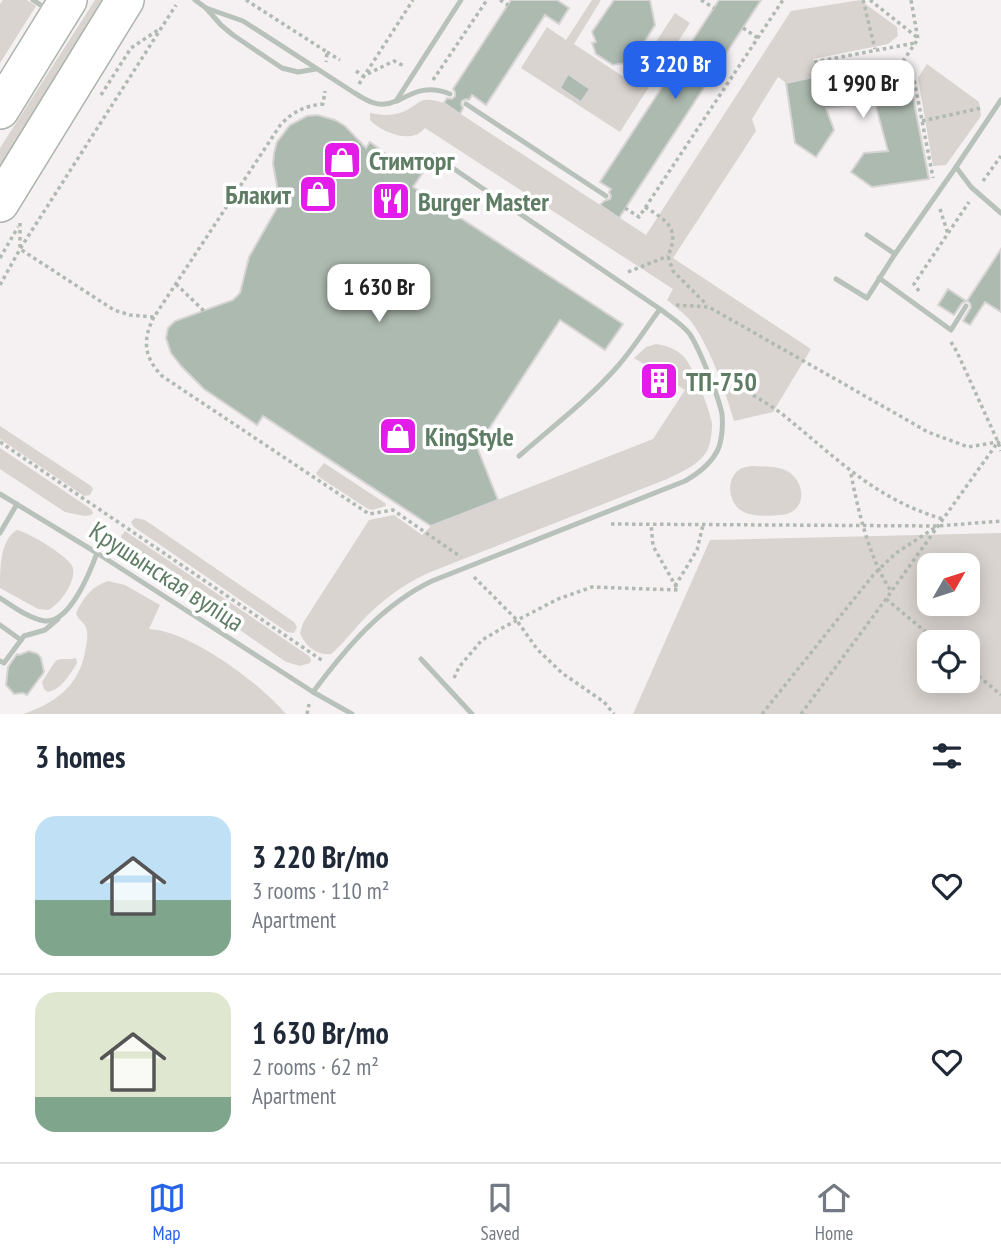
<!DOCTYPE html>
<html lang="en">
<head>
<meta charset="utf-8">
<style>
  body { margin:0; font-family:"PT Sans Narrow",sans-serif; background:#f2f2f3; color:#1f2937; height:100vh; display:flex; flex-direction:column; font-size:26px; white-space:nowrap }
  * { box-sizing:border-box; margin:0 }
  p { font-size:23px; color:#747a83 }
  .icon { flex:none; width:38px; height:38px; fill:none; stroke:currentColor; stroke-width:2; stroke-linecap:round; stroke-linejoin:round }
  .map { position:relative; height:714px; overflow:hidden }
  .side { display:flex; flex-direction:column; background:#fff; flex:1 }
  .side>* { flex:none }
  .needle { width:46px; rotate:51deg }
  .controls { position:absolute; left:917px; top:553px; display:grid; gap:14px }
  .controls a { display:grid; place-items:center; width:63px; height:63px; border-radius:14px; background:#fff; box-shadow:0 4px 18px #0003; font-size:35px }
  .price { position:absolute; translate:-50% -60px; padding:0 16px; border-radius:14px; background:#fff; color:#222; font-size:23px; line-height:46px; filter:drop-shadow(0 2px 4px #0008) }
  .price::after { content:''; position:absolute; left:50%; top:42px; width:21px; height:16px; margin-left:-10px; background:inherit; clip-path:polygon(0 0,100% 0,50% 100%) }
  .price.active { background:#2563eb; color:#fff }
  ul { padding:0; list-style:none }
  li { display:flex; align-items:center; gap:21px; height:175px; padding:0 35px }
  li+li { border-top:2px solid #e0e1e3 }
  li span { display:grid; place-items:center; flex:none; width:196px; height:140px; border-radius:21px; color:#555 }
  li>.icon { margin-inline-start:auto }
  span .icon { width:84px; height:84px; fill:#fffc; stroke-width:1 }
  li b { font-size:30px }
  h2 { display:flex; justify-content:space-between; align-items:center; height:84px; padding:0 35px; font-size:30px }
  .dock { display:flex; justify-content:space-around; align-items:center; height:98px; border-top:2px solid #e0e1e3; background:#fff; font-size:19px; color:#747a83 }
  .dock a { display:grid; justify-items:center; gap:4px }
  .dock .active { color:#2563eb }
  .map>svg:first-child { display:block }
  .green { fill:#dad4d0; fill-rule:evenodd }
  .building { fill:#adbaaf; stroke:#d6d4d4; stroke-width:2 }
  .lines { fill:none; stroke-linecap:round; stroke-linejoin:round }
  .highway-casing { stroke:#aab4ac; stroke-width:40 }
  .path { stroke:#b1b9b3; stroke-width:3.5; stroke-dasharray:3.5 3.5; stroke-linecap:butt }
  .lane { stroke:#b8c2ba; stroke-width:5 }
  .highway { stroke:#fff; stroke-width:37 }
  .labels { text-anchor:middle; dominant-baseline:central; stroke-width:7; stroke-linejoin:round; paint-order:stroke }
  .poi-label { font-size:26px; font-weight:bold; fill:#5f7d65; stroke:#fff; text-anchor:start }
  .street-label { font-size:26px; fill:#5f7d65; stroke:#fff }
</style>
</head>
<body>
<div class="map">
<svg width="1001" height="714" viewBox="0 0 1001 714">
  <rect width="100%" height="100%" fill="#f5f1f2"/>
  <!-- green -->
  <g class="green">
    <polygon points="3,0 27,0 36,6 0,63 0,4"/>
    <polygon points="95,0 109,0 0,170 0,148"/>
    <polygon points="592,0 601,0 574,44 630,81 675,13 690,23 620,132 521,68 547,27 566,40"/>
    <path d="M860,0L897,27L898,36L888,44L813,59L817,76L786,83L778,77L752,119L756,131L673,258L811,349L773,412L734,421C725,391 712,353 695,327C688,316 677,308 667,300L673,289L425,128C422,131 419,134 415,135C402,140 379,130 370,120V113C380,115 390,116 400,113C421,106 416,94 444,103L646,235L791,11Z"/>
    <polygon points="927,64 979,102 981,116 946,165 933,166 918,78"/>
    <path d="M656,344C668,346 677,349 685,358C694,369 710,410 712,424C712,432 711,443 707,451C699,465 681,472 667,479L428,573C402,585 381,601 361,622C351,633 342,645 331,654C317,656 305,646 300,633L303,623L369,520L394,515L422,535L431,526L653,439L685,390L634,358L646,347Z"/>
    <polygon points="0,426 91,486 93,489 90,495 84,496 0,439"/>
    <polygon points="0,448 91,509 93,513 91,515 85,516 65,512 0,469"/>
    <polygon points="324,463 385,503 386,506 372,510 368,509 319,477 316,473"/>
    <path d="M752,466C764,467 778,465 789,472C807,485 806,513 781,515C771,516 753,517 744,512C728,505 724,477 742,468C742,468 751,466 752,466Z"/>
    <polygon points="135,518 145,520 294,622 297,627 294,633 287,632 134,527 131,522"/>
    <path d="M17,530C28,532 70,557 73,568C76,582 60,604 48,610L38,609L0,588C0,568 0,540 17,530Z"/>
    <polygon points="125,531 309,656 311,660 310,663 300,666 286,662 140,561 124,545 121,536"/>
    <path d="M1001,533V714H633L710,540ZM929,565H968V604H929ZM929,642H968V681H929Z"/>
    <path d="M108,581L125,585L160,605L149,629C189,630 261,684 286,714H23C54,704 79,686 85,652C86,646 88,637 87,631C86,622 78,621 76,613C83,598 92,586 108,581Z"/>
    <path d="M76,658L77,663C70,674 62,689 48,692L44,689L42,682C45,678 54,662 57,660C61,658 70,660 76,658Z"/>
  </g>
  <!-- building -->
  <g class="building">
    <polygon points="511,0 557,0 569,8 559,24 545,15 486,105 472,95 469,100 466,99 462,101 461,104 463,108 460,114 444,103 447,98 452,99 455,96 455,92 453,89"/>
    <polygon points="614,0 650,0 655,25 633,60 625,60 625,63 613,65 596,54 592,43 596,42 592,32"/>
    <polygon points="719,0 761,0 619,218 600,205 604,201 610,199 611,196 609,192 611,189 600,182"/>
    <polygon points="879,63 910,82 929,179 872,187 851,172 864,153 888,151 875,103 826,108 834,130 816,157 795,143 786,83"/>
    <polygon points="568,74 590,89 581,102 560,88"/>
    <polygon points="317,115 335,120 345,126 366,148 370,142 390,157 412,159 426,168 413,187 623,324 605,350 560,320 477,447 498,500 431,526 263,416 257,425 204,389 182,367 171,353 166,338 168,328 175,321 233,300 240,293 249,257 277,208 278,192 273,164 274,153 277,142 290,125 307,116"/>
    <polygon points="1001,249 1001,312 985,302 970,325 963,321 971,307 970,303 967,301"/>
    <polygon points="948,289 966,301 962,303 954,315 938,305"/>
    <polygon points="29,651 38,654 41,658 44,672 27,695 23,693 14,694 6,685 8,667 17,654 19,655"/>
  </g>
  <g class="lines">
    <defs>
      <g id="highway">
        <polyline points="0,110 68,0"/>
        <polyline points="0,203 125,0"/>
      </g>
    </defs>
    <!-- highway casing -->
    <use href="#highway" class="highway-casing"/>
    <!-- path -->
    <g class="path">
      <polyline points="246,0 327,52 326,62"/>
      <polyline points="500,0 508,5"/>
      <polyline points="701,0 714,8"/>
      <polyline points="863,0 875,49"/>
      <polyline points="870,0 918,38"/>
      <polyline points="743,28 758,38"/>
      <polyline points="327,52 340,60"/>
      <polyline points="823,60 827,74"/>
      <polyline points="814,62 915,43"/>
      <polyline points="898,68 914,79 933,178"/>
      <polyline points="356,71 363,76 394,61 404,66"/>
      <polyline points="895,73 918,39 911,0"/>
      <polyline points="433,80 487,0"/>
      <polyline points="359,84 413,0"/>
      <polyline points="101,95 131,48 161,28"/>
      <polyline points="922,121 981,108"/>
      <polyline points="983,181 1001,156"/>
      <path d="M645,207C668,221 680,229 668,256L673,271L707,305"/>
      <polyline points="625,208 639,217 783,0"/>
      <polyline points="940,209 948,234"/>
      <path d="M20,223V249L114,310L130,315L154,317L281,124C294,111 305,106 323,104L325,91"/>
      <polyline points="0,258 18,227"/>
      <polyline points="628,272 668,256"/>
      <polyline points="176,284 204,311"/>
      <polyline points="0,285 20,249 176,5"/>
      <polyline points="919,291 914,284 969,202"/>
      <polyline points="676,305 709,307 928,432 968,447 998,442 1001,445"/>
      <path d="M154,317C142,340 144,357 162,376L369,514L393,510L461,557"/>
      <polyline points="951,342 957,352 998,442 1001,451"/>
      <path d="M723,377C742,390 764,400 782,414C836,457 874,499 943,519"/>
      <polyline points="0,442 323,661"/>
      <path d="M851,474C858,511 870,560 891,591"/>
      <polyline points="611,524 938,526 1001,521"/>
      <polyline points="474,577 515,618 537,649 562,673 604,702 614,714"/>
      <polyline points="675,586 697,550 703,525"/>
      <polyline points="886,599 938,642"/>
      <polyline points="968,667 1001,695"/>
      <polyline points="454,678 459,667 482,640 504,627 558,599 592,587 678,590 653,546 651,524"/>
      <polyline points="307,714 309,704"/>
      <polyline points="762,714 874,574 896,553 936,527"/>
      <polyline points="801,714 886,599 998,442"/>
    </g>
    <!-- lane -->
    <g class="lane">
      <polyline points="33,0 48,10"/>
      <path d="M195,0L206,8L243,21L353,92C367,101 379,109 396,101L461,0"/>
      <polyline points="206,8 221,25 233,35 282,68 298,72 316,69"/>
      <polyline points="1001,100 956,167 971,187 1001,213"/>
      <path d="M397,101C416,91 429,85 450,94"/>
      <polyline points="466,104 606,196"/>
      <polyline points="867,235 895,254 956,167"/>
      <polyline points="879,278 951,330 966,306"/>
      <polyline points="836,279 867,298 895,254"/>
      <path d="M519,456C552,427 588,400 617,367C633,349 646,328 660,309"/>
      <polyline points="0,494 97,553 313,692 352,714"/>
      <polyline points="0,533 17,504"/>
      <path d="M0,598C12,606 30,619 45,621C70,623 90,572 97,553"/>
      <polyline points="0,625 21,640"/>
      <polyline points="421,659 472,714"/>
      <polyline points="0,661 4,663 24,636 45,630 58,619"/>
      <path d="M313,692C346,648 382,605 432,581L685,481C699,473 713,462 719,447C722,437 723,425 722,414C719,398 699,347 689,333C682,324 669,316 660,309L435,156"/>
    </g>
    <!-- highway -->
    <use href="#highway" class="highway"/>
  </g>
  <!-- icons -->
  <defs>
    <symbol id="shop-square" viewBox="-11 -11 22 22"><rect x="-9" y="-9" width="18" height="18" rx="4" fill="#e41cea" stroke="#fff"/><path d="M-5-2.5h2.3a2.7 3.5 0 0 1 5.4 0H5L5.5 6h-11ZM-1.5-2.5h3a1.5 2.3 0 0 0-3 0Z" fill="#fff"/></symbol>
    <symbol id="restaurant-square" viewBox="-11 -11 22 22"><rect x="-9" y="-9" width="18" height="18" rx="4" fill="#e41cea" stroke="#fff"/><path d="M-5-6h1v4h1v-4h1v4h1v-4h1v5L-1.5 .5V6h-2V.5L-5-1ZM5-6V6H3V1.5H1.5Q1.5-4 5-6Z" fill="#fff"/></symbol>
    <symbol id="building-square" viewBox="-11 -11 22 22"><rect x="-9" y="-9" width="18" height="18" rx="4" fill="#e41cea" stroke="#fff"/><path d="M-4-6H4V6H1V3H-1V6H-4ZM-2.5-4.3h1.7v1.8h-1.7ZM.8-4.3h1.7v1.8H.8ZM-2.5-1h1.7V.8h-1.7ZM.8-1h1.7V.8H.8Z" fill="#fff"/></symbol>
  </defs>
  <g fill-rule="evenodd">
    <use href="#shop-square" x="320" y="138" width="44" height="44"/>
    <use href="#shop-square" x="296" y="172" width="44" height="44"/>
    <use href="#restaurant-square" x="369" y="179" width="44" height="44"/>
    <use href="#building-square" x="637" y="359" width="44" height="44"/>
    <use href="#shop-square" x="376" y="414" width="44" height="44"/>
  </g>
  <g class="labels">
    <!-- poi labels -->
    <g class="poi-label">
      <text x="369" y="160">Стимторг</text>
      <text x="291" y="194" text-anchor="end">Блакит</text>
      <text x="418" y="201">Burger Master</text>
      <text x="686" y="381">ТП-750</text>
      <text x="425" y="436">KingStyle</text>
    </g>
    <!-- street labels -->
    <g class="street-label">
      <text transform="translate(167 576) rotate(33)">Крушынская вуліца</text>
    </g>
  </g>
</svg>
<div class="controls">
<a><svg class="needle" viewBox="-14 -14 28 28"><path d="M0-13l5 13h-10z" fill="#e53935"/><path d="M0 13l5-13h-10z" fill="#747a83"/></svg></a>
<a><svg class="icon" aria-label="locate" viewBox="0 0 24 24"><circle cx="12" cy="12" r="6"/><path d="M12 2v4M12 18v4M2 12h4M18 12h4"/></svg></a>
</div>
<b class="price active" style="left:675px;top:101px">3 220 Br</b>
<b class="price" style="left:863px;top:120px">1 990 Br</b>
<b class="price" style="left:379px;top:324px">1 630 Br</b>
</div>
<section class="side">
<h2>3 homes<svg class="icon" aria-label="filters" viewBox="0 0 24 24"><path d="M4 7h16M4 17h16"/><circle cx="9" cy="7" r="2"/><circle cx="15" cy="17" r="2"/></svg></h2>
<ul>
<li><span style="background:linear-gradient(#bfe0f5 60%,#7fa58c 0)"><svg class="icon" aria-label="home" viewBox="0 0 24 24"><path d="M3 11l9-7 9 7M6 9v11h12V9"/></svg></span><div><b>3 220 Br/mo</b><p>3 rooms · 110 m²</p><p>Apartment</p></div><svg class="icon" aria-label="heart" viewBox="0 0 24 24"><path d="M12 20l-8-8c-3-5 5-10 8-4 3-6 11-1 8 4z"/></svg></li>
<li><span style="background:linear-gradient(#dfe7d0 75%,#7fa58c 0)"><svg class="icon" aria-label="home" viewBox="0 0 24 24"><path d="M3 11l9-7 9 7M6 9v11h12V9"/></svg></span><div><b>1 630 Br/mo</b><p>2 rooms · 62 m²</p><p>Apartment</p></div><svg class="icon" aria-label="heart" viewBox="0 0 24 24"><path d="M12 20l-8-8c-3-5 5-10 8-4 3-6 11-1 8 4z"/></svg></li>
</ul>
</section>
<nav class="dock">
<a class="active"><svg class="icon" aria-label="map" viewBox="0 0 24 24"><path d="M3 6l6-2 6 2 6-2v14l-6 2-6-2-6 2zM9 4v14M15 6v14"/></svg>Map</a>
<a><svg class="icon" aria-label="saved" viewBox="0 0 24 24"><path d="M7 4h10v16l-5-4-5 4z"/></svg>Saved</a>
<a><svg class="icon" aria-label="home" viewBox="0 0 24 24"><path d="M3 11l9-7 9 7M6 9v11h12V9"/></svg>Home</a>
</nav>
</body>
</html>
